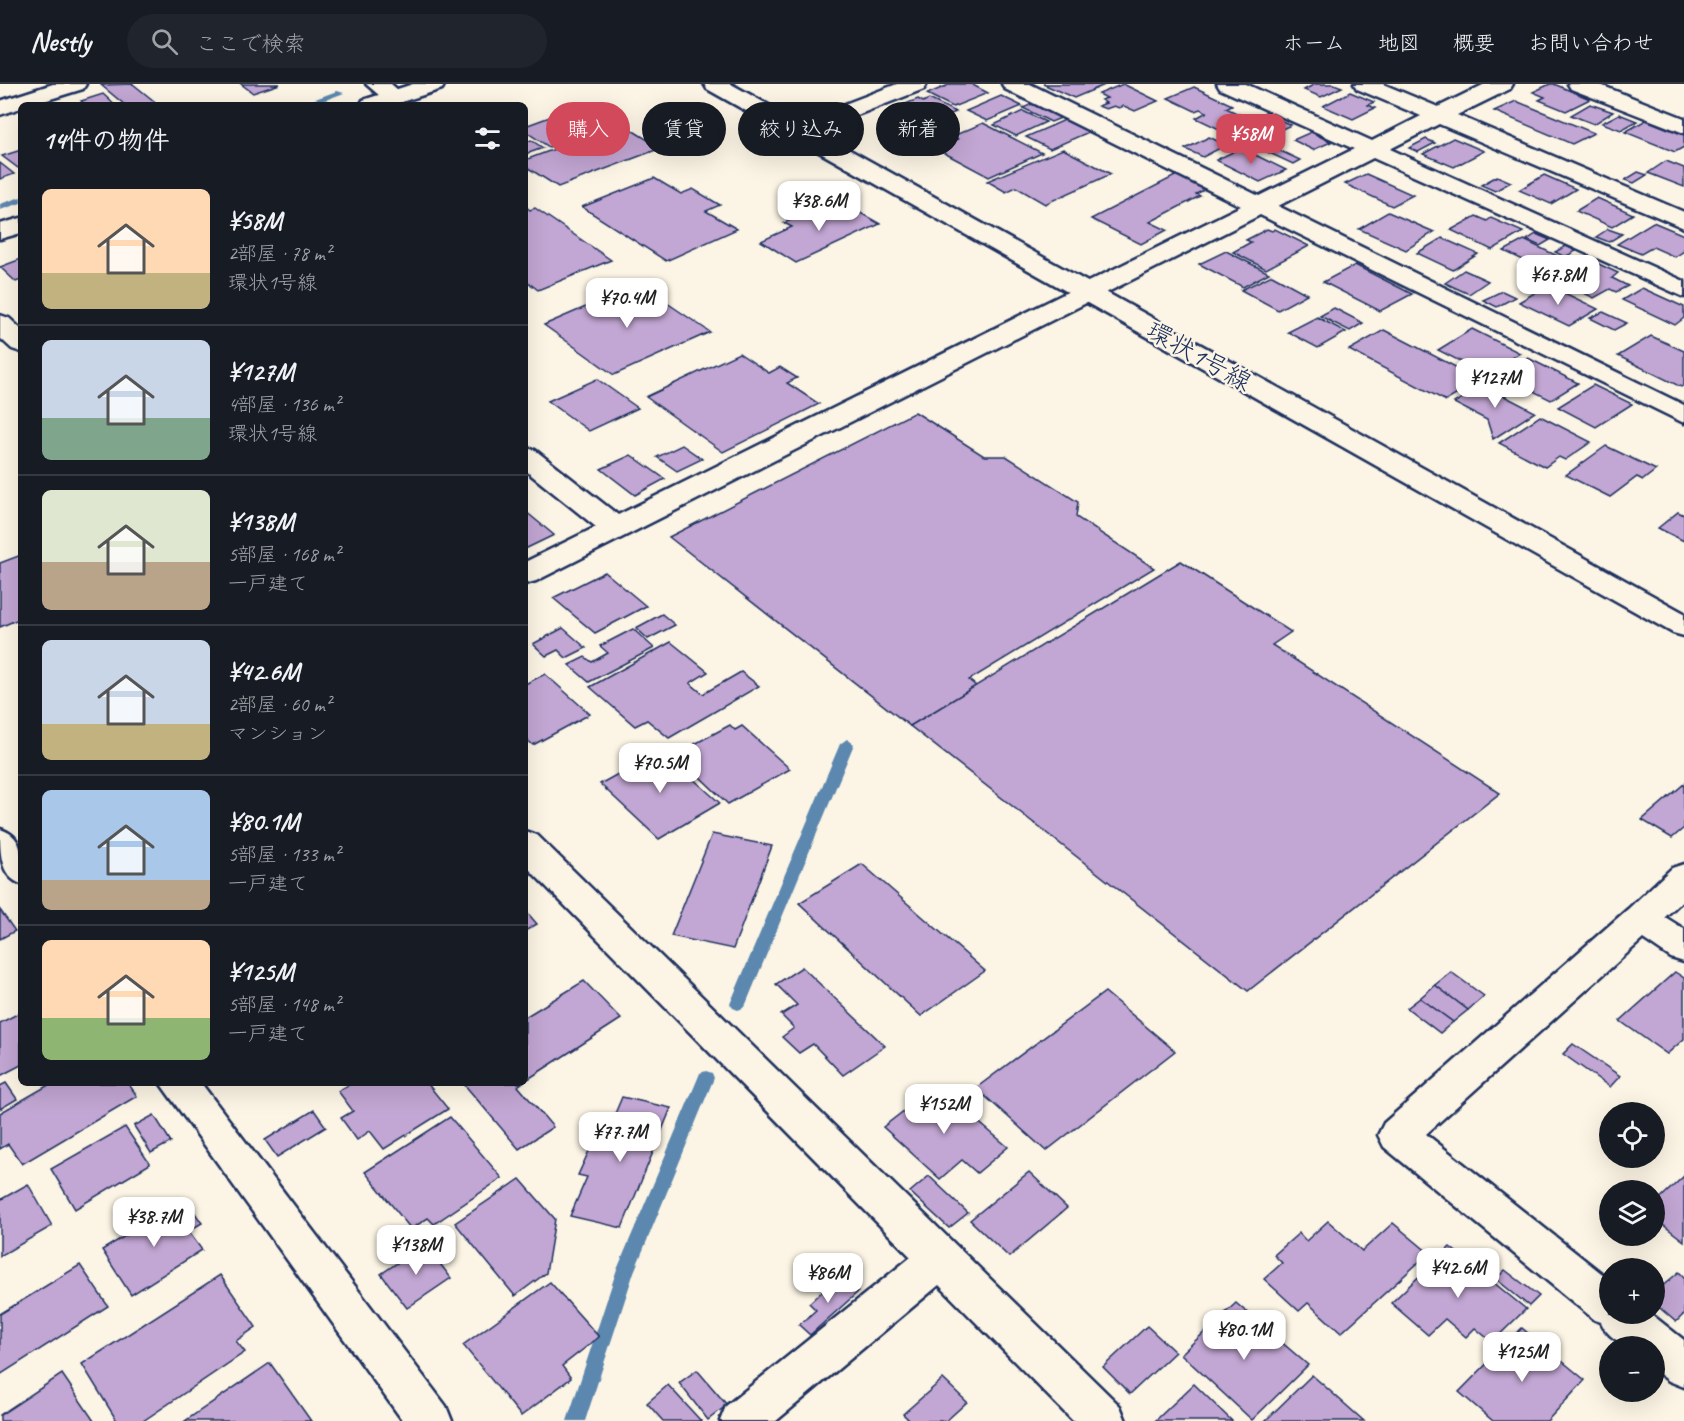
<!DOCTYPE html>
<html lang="ja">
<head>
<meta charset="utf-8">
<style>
  body { margin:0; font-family:Caveat,"Klee One",sans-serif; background:#20242c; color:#f1f3f6; height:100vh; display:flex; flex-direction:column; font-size:22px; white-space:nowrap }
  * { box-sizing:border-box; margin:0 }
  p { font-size:20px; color:#9ea1a6 }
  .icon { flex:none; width:33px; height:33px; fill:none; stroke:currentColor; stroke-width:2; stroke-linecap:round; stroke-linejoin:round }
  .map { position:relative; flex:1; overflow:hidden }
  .side { position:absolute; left:18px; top:18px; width:510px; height:984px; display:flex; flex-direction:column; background:#171b24; border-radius:9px; box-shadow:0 6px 24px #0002 }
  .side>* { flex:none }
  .top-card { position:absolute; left:546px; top:18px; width:570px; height:54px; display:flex; gap:12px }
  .buttons { position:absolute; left:1599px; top:1018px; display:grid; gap:12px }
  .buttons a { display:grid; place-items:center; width:66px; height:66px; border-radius:50%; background:#171b24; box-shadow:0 6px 24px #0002; font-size:30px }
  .price { position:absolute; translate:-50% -51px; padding:0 14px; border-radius:12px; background:#fff; color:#222; font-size:20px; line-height:39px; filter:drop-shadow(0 2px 3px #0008) }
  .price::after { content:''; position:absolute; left:50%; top:36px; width:18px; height:14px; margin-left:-9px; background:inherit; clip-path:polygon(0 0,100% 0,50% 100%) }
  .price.selected { background:#d1495b; color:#fff }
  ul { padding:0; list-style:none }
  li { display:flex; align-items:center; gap:18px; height:150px; padding:0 24px }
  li+li { border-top:2px solid #363941 }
  li span { display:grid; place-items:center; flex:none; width:168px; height:120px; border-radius:9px; color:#555 }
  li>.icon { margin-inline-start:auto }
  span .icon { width:72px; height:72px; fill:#fffc; stroke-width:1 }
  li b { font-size:26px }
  h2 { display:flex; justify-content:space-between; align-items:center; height:72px; padding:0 24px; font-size:26px }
  .tag { padding:0 21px; border-radius:27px; background:#171b24; box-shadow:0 6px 24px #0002; font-size:21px; line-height:54px }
  .tag.selected { background:#d1495b; color:#fff }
  header { display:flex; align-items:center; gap:36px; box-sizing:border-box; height:84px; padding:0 30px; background:#171b24; border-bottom:2px solid #363941 }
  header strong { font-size:28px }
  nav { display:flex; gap:33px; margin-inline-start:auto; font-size:21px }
  .search { width:420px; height:54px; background:#20242c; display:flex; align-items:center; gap:15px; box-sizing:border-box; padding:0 21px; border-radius:33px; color:#9ea1a6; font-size:22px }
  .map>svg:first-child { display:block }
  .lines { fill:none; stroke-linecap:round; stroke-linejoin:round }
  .stream { fill:#5b87af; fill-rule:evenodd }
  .building { fill:#c2a6d3; stroke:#1b2f5e; stroke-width:1.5 }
  .minor-casing { stroke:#1b2f5e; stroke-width:5 }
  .tertiary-casing { stroke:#1b2f5e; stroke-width:5 }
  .primary-casing { stroke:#1b2f5e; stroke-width:5 }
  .minor { fill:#fcf5e5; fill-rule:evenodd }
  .tertiary { fill:#fcf5e5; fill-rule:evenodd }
  .primary { fill:#fcf5e5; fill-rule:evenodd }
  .labels { text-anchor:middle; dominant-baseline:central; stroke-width:5; stroke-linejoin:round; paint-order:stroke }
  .far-street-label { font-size:26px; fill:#1b2f5e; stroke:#fcf5e5 }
</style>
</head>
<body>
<header>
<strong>Nestly</strong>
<div class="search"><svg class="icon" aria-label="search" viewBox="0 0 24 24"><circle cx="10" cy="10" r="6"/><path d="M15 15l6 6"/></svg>ここで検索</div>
<nav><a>ホーム</a><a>地図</a><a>概要</a><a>お問い合わせ</a></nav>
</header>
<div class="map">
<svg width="1684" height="1337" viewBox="0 0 1684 1337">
  <rect width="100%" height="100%" fill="#fcf5e5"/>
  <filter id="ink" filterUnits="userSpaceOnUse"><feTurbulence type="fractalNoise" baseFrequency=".0167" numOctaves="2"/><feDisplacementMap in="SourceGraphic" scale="12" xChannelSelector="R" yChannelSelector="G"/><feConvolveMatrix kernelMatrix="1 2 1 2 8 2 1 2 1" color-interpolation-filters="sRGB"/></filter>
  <g filter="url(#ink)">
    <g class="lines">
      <!-- stream -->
      <g class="stream">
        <polygon points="337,7 344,9 312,21 299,21"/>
        <polygon points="21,113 21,119 0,126 0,120"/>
        <polygon points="847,655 854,660 746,920 743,924 738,926 733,924 730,920 840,660"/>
        <polygon points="706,987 712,989 714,994 634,1188 585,1337 567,1337 616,1188 698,994 700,989"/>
      </g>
    </g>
    <!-- building -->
    <g class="building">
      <polygon points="133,0 159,21 125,21 101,1"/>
      <polygon points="241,0 280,0 253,9"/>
      <polygon points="951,0 971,0 988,9 953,23 927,10"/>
      <polygon points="1043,0 1107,0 1074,14"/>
      <polygon points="1123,0 1158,17 1135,27 1124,22 1119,24 1114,22 1106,25 1098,22 1106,19 1101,16 1107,14 1099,10"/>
      <polygon points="1315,0 1334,0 1342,3 1321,13 1304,6"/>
      <polygon points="1550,0 1554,0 1590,15 1566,27 1539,16 1545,13 1533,8"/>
      <polygon points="1194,3 1232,21 1226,24 1245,33 1219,45 1196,34 1207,28 1200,25 1195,27 1168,14"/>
      <polygon points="1350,8 1374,18 1368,21 1375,24 1353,35 1323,22"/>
      <polygon points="103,10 115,21 86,21 81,17"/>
      <polygon points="1001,12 1022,22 987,37 966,27"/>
      <polygon points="918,15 923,18 929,15 956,28 921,43 899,31 905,29 895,24"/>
      <polygon points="1516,17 1594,49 1572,60 1494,27"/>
      <polygon points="588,19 618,37 549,63 525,47 525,42"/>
      <polygon points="1032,20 1061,34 1051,38 1023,24"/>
      <polygon points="1590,20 1613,28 1594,40 1571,31"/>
      <polygon points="1023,27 1046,38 1016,52 994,41"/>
      <polygon points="1266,30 1291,41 1253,58 1229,47"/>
      <polygon points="1619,30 1637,37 1621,46 1602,39"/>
      <polygon points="1067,35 1091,47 1050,65 1026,53"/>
      <polygon points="1646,36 1684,51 1684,63 1675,68 1625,48"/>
      <polygon points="983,39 1042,69 989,93 935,64 958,55 953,52"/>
      <polygon points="622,40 661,64 558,103 525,82 525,76"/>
      <polygon points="1311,48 1331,58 1313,66 1293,56"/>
      <polygon points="1209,53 1226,61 1203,73 1185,65"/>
      <polygon points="1453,54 1484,67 1454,83 1423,70"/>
      <polygon points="1426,55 1435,59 1418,68 1409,64"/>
      <polygon points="531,56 543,64 526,70 525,59"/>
      <polygon points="1272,63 1300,76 1293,80 1265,67"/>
      <polygon points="1241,64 1286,86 1260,98 1216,76"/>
      <polygon points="1063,65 1111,90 1045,120 1016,103 1006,108 987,97"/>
      <polygon points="21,66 21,83 18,84 2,72"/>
      <polygon points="1666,77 1684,84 1684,103 1648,89"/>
      <polygon points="0,79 14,90 0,95"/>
      <polygon points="1638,88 1647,91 1634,99 1625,96"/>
      <polygon points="1366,90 1413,111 1392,122 1345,100"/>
      <polygon points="1177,91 1206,105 1196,110 1200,112 1150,138 1167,146 1141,160 1091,135"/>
      <polygon points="1544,91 1576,105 1551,120 1519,106"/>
      <polygon points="1497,92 1511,98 1495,107 1481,101"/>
      <polygon points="654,94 681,110 693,105 720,121 706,127 737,145 666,177 582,123"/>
      <polygon points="1597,114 1633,130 1612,143 1576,127"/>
      <polygon points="843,119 880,140 796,179 761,157 792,143 784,139 806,129 813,132"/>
      <polygon points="525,122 530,126 535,124 611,176 538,206 525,196"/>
      <polygon points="1388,128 1434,148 1406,166 1359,145"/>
      <polygon points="1476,132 1487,137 1491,134 1523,148 1492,166 1451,146"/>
      <polygon points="1653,138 1684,151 1684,167 1675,173 1653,163 1641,170 1617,160"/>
      <polygon points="1267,145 1272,147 1275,145 1309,162 1266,185 1233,168 1251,158 1246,156"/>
      <polygon points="1608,145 1622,150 1609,158 1596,153"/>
      <polygon points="1536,150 1550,156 1540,162 1527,156"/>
      <polygon points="1442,154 1478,170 1453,186 1417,169"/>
      <polygon points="1524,156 1574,180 1555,191 1504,167"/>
      <polygon points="1566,162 1576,167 1565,173 1555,168"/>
      <polygon points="1226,167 1269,189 1243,203 1199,180"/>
      <polygon points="21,175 21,196 16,198 0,183"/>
      <polygon points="1590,176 1618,189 1612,194 1628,202 1616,208 1610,205 1594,214 1555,195"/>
      <polygon points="1355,181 1412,210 1380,227 1323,198"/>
      <polygon points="1464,186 1488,197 1469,210 1445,199"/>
      <polygon points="1272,191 1307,210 1278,226 1241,206"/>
      <polygon points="639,200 710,248 614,291 544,241"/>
      <polygon points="1548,201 1598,225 1569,242 1519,218"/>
      <polygon points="1642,204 1684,223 1684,234 1675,241 1622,216"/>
      <polygon points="1502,207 1515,213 1497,223 1483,216"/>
      <polygon points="1334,224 1363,239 1350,247 1320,232"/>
      <polygon points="1603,228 1627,239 1614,246 1590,234"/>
      <polygon points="1317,233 1346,248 1318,264 1288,248"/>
      <polygon points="1472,245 1520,269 1485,290 1438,266"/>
      <polygon points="1384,246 1481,296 1446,317 1349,266"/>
      <polygon points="1651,252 1684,267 1684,301 1681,303 1618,272"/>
      <polygon points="739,269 769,289 780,283 797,294 787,299 819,320 723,368 646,313"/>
      <polygon points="1528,274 1578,299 1551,316 1501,291"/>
      <polygon points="597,295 638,324 589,347 548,317"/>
      <polygon points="1483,301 1535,328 1493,355 1487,336 1454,319"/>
      <polygon points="1593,301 1632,320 1596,343 1558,323"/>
      <polygon points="915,328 984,372 1006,372 1078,418 1076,433 1154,484 969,596 976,602 910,642 669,453"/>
      <polygon points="1540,332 1591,358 1565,376 1559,373 1545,383 1499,359"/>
      <polygon points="682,361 702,375 677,387 657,373"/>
      <polygon points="1606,362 1656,386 1643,396 1637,393 1610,413 1566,391"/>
      <polygon points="631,371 665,395 635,411 601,385"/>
      <polygon points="525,427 554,451 525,465"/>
      <polygon points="1678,428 1684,431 1684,457 1658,444"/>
      <polygon points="21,471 21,534 0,543 0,479"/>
      <polygon points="1181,477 1291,548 1272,561 1500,709 1248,907 910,642"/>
      <polygon points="605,488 646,522 595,549 553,514"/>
      <polygon points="662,530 675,541 648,555 636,544"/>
      <polygon points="563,544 586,564 566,574 558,566 546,572 533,560"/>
      <polygon points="633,545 654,564 589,598 569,581 585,573 592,578 608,569 600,562"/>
      <polygon points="671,558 708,588 690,599 703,610 741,588 759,602 669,654 647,636 635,642 590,603"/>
      <polygon points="545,590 590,630 533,661 525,654 525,600"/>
      <polygon points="730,641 735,646 742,642 790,685 728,720 676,670"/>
      <polygon points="661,666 720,719 659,755 600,700"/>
      <polygon points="1684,700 1684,744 1672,754 1642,736"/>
      <polygon points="712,750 772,762 733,865 671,852"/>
      <polygon points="862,780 985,887 921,932 799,819"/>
      <polygon points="0,826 15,847 0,855"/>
      <polygon points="525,826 537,840 525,847"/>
      <polygon points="802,883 885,962 843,991 813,960 799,969 782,953 794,944 781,931 797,921 776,900"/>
      <polygon points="1451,888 1484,912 1468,926 1435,901"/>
      <polygon points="1675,888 1684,894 1684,955 1667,970 1620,937"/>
      <polygon points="584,897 621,935 525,997 525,933"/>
      <polygon points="1435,901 1468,926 1453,938 1420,914"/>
      <polygon points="1105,908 1175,967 1046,1067 976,1004"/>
      <polygon points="1420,914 1453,938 1440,949 1407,924"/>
      <polygon points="21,928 21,981 0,992 0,939"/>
      <polygon points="1573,960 1620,992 1610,1003 1563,970"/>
      <polygon points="6,999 17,1015 0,1025 0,1002"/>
      <polygon points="52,999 128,999 137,1012 22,1080 8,1060 0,1065 0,1029"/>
      <polygon points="352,999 427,999 448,1025 384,1065 370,1047 357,1056 341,1034 353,1027 338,1007"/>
      <polygon points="463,999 522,999 518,1002 553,1043 519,1065"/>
      <polygon points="936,1002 1008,1063 977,1089 962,1076 940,1095 883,1043"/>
      <polygon points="622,1013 671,1024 622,1144 570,1132 587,1093 578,1091 594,1056 603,1058"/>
      <polygon points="314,1026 326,1043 277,1073 265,1056"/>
      <polygon points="154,1031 171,1058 151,1069 134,1042"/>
      <polygon points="450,1033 502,1094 434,1140 428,1134 411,1145 365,1088"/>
      <polygon points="125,1043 150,1080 75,1125 51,1085"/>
      <polygon points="1029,1088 1067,1124 1009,1173 970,1136"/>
      <polygon points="929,1092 968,1129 949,1144 910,1108"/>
      <polygon points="1684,1092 1684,1157 1654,1134 1654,1120"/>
      <polygon points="520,1095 555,1135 546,1189 515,1212 455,1139"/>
      <polygon points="28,1100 52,1142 0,1172 0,1116"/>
      <polygon points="174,1122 180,1129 190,1122 202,1139 188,1147 202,1166 131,1211 102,1166"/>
      <polygon points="1328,1137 1362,1167 1393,1139 1429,1169 1341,1249 1308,1219 1299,1227 1264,1195 1282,1179 1274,1171 1299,1149 1306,1157"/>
      <polygon points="425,1160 451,1194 407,1224 381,1190"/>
      <polygon points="1450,1163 1526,1225 1492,1258 1475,1244 1466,1253 1445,1235 1428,1251 1391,1219"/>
      <polygon points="80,1181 108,1222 0,1291 0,1230"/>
      <polygon points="1505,1186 1539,1212 1529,1222 1496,1195"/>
      <polygon points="1679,1188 1684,1193 1684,1230 1676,1238 1654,1219 1654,1209"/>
      <polygon points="220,1191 256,1243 236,1257 245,1268 143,1337 117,1337 82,1280"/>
      <polygon points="840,1192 858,1208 810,1251 799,1241 816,1226 809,1219"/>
      <polygon points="550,1198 599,1253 562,1282 571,1294 521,1332 463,1261"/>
      <polygon points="1236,1219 1308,1281 1252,1336 1181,1270"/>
      <polygon points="1147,1242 1175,1268 1130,1310 1103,1283"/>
      <polygon points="1522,1244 1585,1296 1547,1337 1493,1337 1459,1308"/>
      <polygon points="270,1279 311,1337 185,1337"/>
      <polygon points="697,1286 727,1321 708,1336 679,1299"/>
      <polygon points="62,1290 94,1337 0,1337 0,1331"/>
      <polygon points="1312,1291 1364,1337 1265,1337"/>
      <polygon points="943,1295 967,1318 946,1337 910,1337 903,1330"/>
      <polygon points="1194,1300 1232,1337 1155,1337"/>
      <polygon points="668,1301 701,1337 663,1337 647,1319"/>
    </g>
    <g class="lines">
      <defs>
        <g id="minor">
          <polygon points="53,0 86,0 83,5 31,21 21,21 21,24 0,31 0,17"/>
          <polygon points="366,0 391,0 406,13 403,18 387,18"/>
          <polygon points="897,0 927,0 924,5 806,51 790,51 787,46 790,41"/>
          <polygon points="1002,0 1030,0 1259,112 1354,65 1220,5 1217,0 1246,0 1372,57 1421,32 1357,5 1354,0 1383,0 1438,23 1485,0 1513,0 1510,5 1457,31 1684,128 1684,144 1439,40 1390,65 1684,197 1684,213 1373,74 1278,122 1684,321 1684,339 1260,131 536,497 525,500 525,478 596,443 525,386 525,364 535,366 618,431 1241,122 1005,5"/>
          <polygon points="1568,0 1598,0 1684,34 1684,49 1571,5"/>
          <polygon points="0,231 9,234 21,245 21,268 12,265 0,254"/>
          <path d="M0,745C27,753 21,777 21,800C0,792 0,769 0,745Z"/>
          <polygon points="525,747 537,751 1120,1322 1126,1337 1073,1337 939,1201 776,1337 720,1337 726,1322 911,1173 525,781"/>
          <path d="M1684,780V815L1665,833L1684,845V878L1671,874L1643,855L1426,1050L1610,1196V1230H1651L1684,1256V1303L1669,1297L1654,1286V1263C1633,1263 1611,1261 1601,1238L1595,1236L1384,1063L1378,1051L1384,1039L1628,825L1672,784Z"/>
          <polygon points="160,999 201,999 446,1322 452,1337 403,1337"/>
        </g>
        <g id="tertiary">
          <polygon points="413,0 445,0 442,5 392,21 360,21 363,16"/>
          <polygon points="21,134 21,149 0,155 0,140"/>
        </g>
        <polygon id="primary" points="704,0 731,0 1684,529 1684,552 1673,549 707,5"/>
      </defs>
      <!-- minor casing -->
      <use href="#minor" class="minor-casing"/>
      <!-- tertiary casing -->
      <use href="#tertiary" class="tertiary-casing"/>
      <!-- primary casing -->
      <use href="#primary" class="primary-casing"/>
      <!-- minor -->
      <use href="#minor" class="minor"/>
      <!-- tertiary -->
      <use href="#tertiary" class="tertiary"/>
      <!-- primary -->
      <use href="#primary" class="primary"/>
    </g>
  </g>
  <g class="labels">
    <!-- far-street labels -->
    <g class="far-street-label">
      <text transform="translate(1199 272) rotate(29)">環状1号線</text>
    </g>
  </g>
</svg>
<div class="buttons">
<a><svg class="icon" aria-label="locate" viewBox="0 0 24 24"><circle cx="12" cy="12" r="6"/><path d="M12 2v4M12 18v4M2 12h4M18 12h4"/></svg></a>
<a><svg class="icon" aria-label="layers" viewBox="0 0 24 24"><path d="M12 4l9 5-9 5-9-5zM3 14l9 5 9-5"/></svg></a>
<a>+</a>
<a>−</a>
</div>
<b class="price selected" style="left:1251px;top:81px">¥58M</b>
<b class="price" style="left:819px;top:148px">¥38.6M</b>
<b class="price" style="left:1558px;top:222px">¥67.8M</b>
<b class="price" style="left:627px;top:245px">¥70.4M</b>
<b class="price" style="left:1495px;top:325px">¥127M</b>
<b class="price" style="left:660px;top:710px">¥70.5M</b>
<b class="price" style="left:944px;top:1051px">¥152M</b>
<b class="price" style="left:620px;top:1079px">¥77.7M</b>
<b class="price" style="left:154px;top:1164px">¥38.7M</b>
<b class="price" style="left:416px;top:1192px">¥138M</b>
<b class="price" style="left:1458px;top:1215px">¥42.6M</b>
<b class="price" style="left:828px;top:1220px">¥86M</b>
<b class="price" style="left:1244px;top:1277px">¥80.1M</b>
<b class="price" style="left:1522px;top:1299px">¥125M</b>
<div class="top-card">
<a class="tag selected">購入</a>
<a class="tag">賃貸</a>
<a class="tag">絞り込み</a>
<a class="tag">新着</a>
</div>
<section class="side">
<h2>14件の物件<svg class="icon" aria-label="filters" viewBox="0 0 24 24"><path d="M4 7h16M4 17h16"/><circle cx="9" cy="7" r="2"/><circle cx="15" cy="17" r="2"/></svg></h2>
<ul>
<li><span style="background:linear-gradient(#ffd9b3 70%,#c2b280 0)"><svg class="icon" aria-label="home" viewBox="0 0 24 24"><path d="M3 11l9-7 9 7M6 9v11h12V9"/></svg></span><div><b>¥58M</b><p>2部屋 · 78 m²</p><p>環状1号線</p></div></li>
<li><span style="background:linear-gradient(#c9d6e8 65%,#7fa58c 0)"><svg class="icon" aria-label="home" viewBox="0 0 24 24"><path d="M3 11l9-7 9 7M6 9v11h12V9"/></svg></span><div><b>¥127M</b><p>4部屋 · 136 m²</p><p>環状1号線</p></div></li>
<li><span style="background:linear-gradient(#dfe7d0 60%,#b9a48a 0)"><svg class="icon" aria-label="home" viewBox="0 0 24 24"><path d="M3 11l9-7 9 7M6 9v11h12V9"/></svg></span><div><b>¥138M</b><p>5部屋 · 168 m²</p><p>一戸建て</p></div></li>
<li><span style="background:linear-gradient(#c9d6e8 70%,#c2b280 0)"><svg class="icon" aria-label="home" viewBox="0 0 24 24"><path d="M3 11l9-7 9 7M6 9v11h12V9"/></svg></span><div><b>¥42.6M</b><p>2部屋 · 60 m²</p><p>マンション</p></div></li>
<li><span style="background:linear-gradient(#a9c7e8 75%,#b9a48a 0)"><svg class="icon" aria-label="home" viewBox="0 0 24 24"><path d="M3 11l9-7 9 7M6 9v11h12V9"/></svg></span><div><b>¥80.1M</b><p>5部屋 · 133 m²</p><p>一戸建て</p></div></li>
<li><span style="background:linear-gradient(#ffd9b3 65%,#8fb573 0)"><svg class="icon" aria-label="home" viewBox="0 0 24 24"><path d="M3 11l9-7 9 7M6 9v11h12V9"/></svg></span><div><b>¥125M</b><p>5部屋 · 148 m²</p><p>一戸建て</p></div></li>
</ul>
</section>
</div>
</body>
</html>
